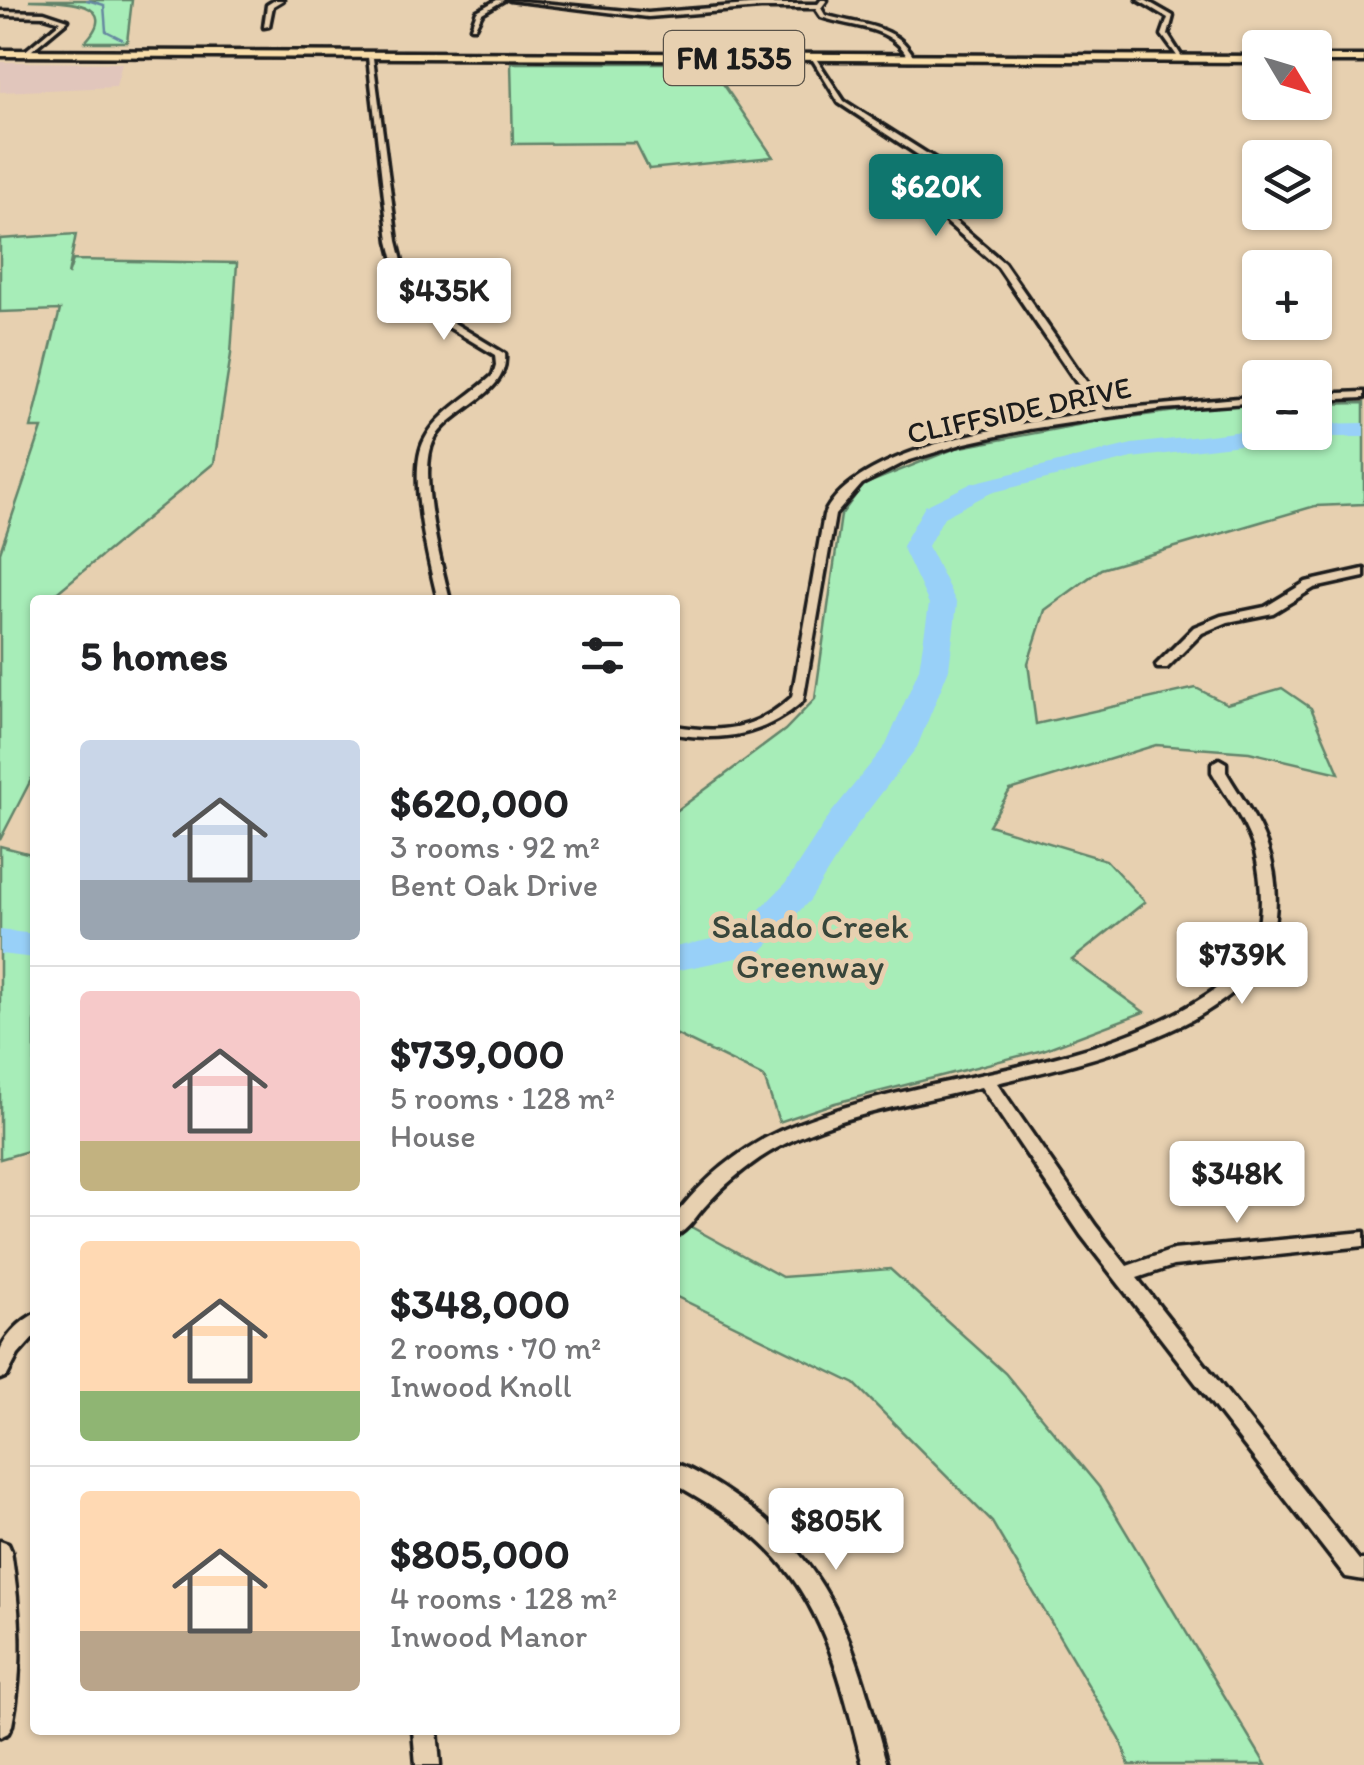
<!DOCTYPE html>
<html lang="en">
<head>
<meta charset="utf-8">
<style>
  body { margin:0; font-family:Itim,sans-serif; background:#f6f6f6; color:#202124; height:100vh; display:flex; flex-direction:column; font-size:38px; white-space:nowrap }
  * { box-sizing:border-box; margin:0 }
  p { font-size:32px; color:#757577 }
  .icon { flex:none; width:55px; height:55px; fill:none; stroke:currentColor; stroke-width:2; stroke-linecap:round; stroke-linejoin:round }
  .map { position:relative; flex:1; overflow:hidden }
  .side { position:absolute; left:30px; top:595px; width:650px; height:1140px; display:flex; flex-direction:column; background:#fff; border-radius:10px; box-shadow:0 2px 8px #0004 }
  .side>* { flex:none }
  .needle { width:65px; rotate:128deg }
  .controls { position:absolute; left:1242px; top:30px; display:grid; gap:20px }
  .controls a { display:grid; place-items:center; width:90px; height:90px; border-radius:10px; background:#fff; box-shadow:0 2px 8px #0004; font-size:50px }
  .price { position:absolute; translate:-50% -85px; padding:0 22px; border-radius:10px; background:#fff; color:#222; font-size:32px; line-height:65px; filter:drop-shadow(0 2px 5px #0008) }
  .price::after { content:''; position:absolute; left:50%; top:60px; width:30px; height:22px; margin-left:-15px; background:inherit; clip-path:polygon(0 0,100% 0,50% 100%) }
  .price.selected { background:#0f766e; color:#fff }
  ul { padding:0; list-style:none }
  li { display:flex; align-items:center; gap:30px; height:250px; padding:0 50px }
  li+li { border-top:2px solid #e0e0e0 }
  li span { display:grid; place-items:center; flex:none; width:280px; height:200px; border-radius:10px; color:#555 }
  li>.icon { margin-inline-start:auto }
  span .icon { width:120px; height:120px; fill:#fffc; stroke-width:1 }
  li b { font-size:42px }
  h2 { display:flex; justify-content:space-between; align-items:center; height:120px; padding:0 50px; font-size:42px }
  .map>svg:first-child { display:block }
  .built { fill:#e1c6bc }
  .green { fill:#a7edb8; stroke:#62846a; stroke-width:2.5 }
  .lines { fill:none; stroke-linecap:round; stroke-linejoin:round }
  .stream { stroke:#6688a0; stroke-width:2.5 }
  .river { fill:#98d0f8; fill-rule:evenodd }
  .street-casing { stroke:#1c1c1c; stroke-width:7 }
  .primary-casing { stroke:#1c1c1c; stroke-width:7 }
  .street { fill:#e7d0b0; fill-rule:evenodd }
  .primary { fill:#f9deab; fill-rule:evenodd }
  .labels { text-anchor:middle; dominant-baseline:central; stroke-width:10; stroke-linejoin:round; paint-order:stroke }
  .far-street-label { font-size:30px; fill:#1c1c1c; stroke:#e7d0b0 }
  .shield { fill:#e7d0b0; stroke:#595248; stroke-width:2.5 }
  .shield-label { font-size:32px; font-weight:bold; fill:#1c1c1c }
  .park-label { font-size:35px; fill:#38463b; stroke:#e7d0b0 }
</style>
</head>
<body>
<div class="map">
<svg width="1364" height="1765" viewBox="0 0 1364 1765">
  <rect width="100%" height="100%" fill="#e7d0b0"/>
  <filter id="ink" filterUnits="userSpaceOnUse"><feTurbulence type="fractalNoise" baseFrequency=".01" numOctaves="2"/><feDisplacementMap in="SourceGraphic" scale="20" xChannelSelector="R" yChannelSelector="G"/><feConvolveMatrix kernelMatrix="1 2 1 2 8 2 1 2 1" color-interpolation-filters="sRGB"/></filter>
  <g filter="url(#ink)">
    <!-- built -->
    <polygon class="built" points="0,62 122,63 116,87 0,92"/>
    <!-- green -->
    <g class="green">
      <path d="M29,0H132L127,42H85C125,0 57,1 29,0Z"/>
      <polygon points="511,63 709,63 773,157 649,169 636,143 513,144"/>
      <polygon points="76,234 68,275 73,260 237,263 231,354 214,463 48,600 35,600 35,772 0,840 0,552 42,428 31,428 60,310 0,312 0,239"/>
      <polygon points="1364,403 1364,504 1315,506 1101,569 1045,610 1028,663 1036,724 1196,688 1227,704 1282,688 1311,708 1339,773 1249,752 1156,745 1010,790 989,825 1106,860 1145,902 1072,960 1144,1012 1043,1050 835,1103 779,1122 764,1077 675,1034 675,812 785,730 815,699 841,515 863,485 956,448 1099,421 1223,405 1260,404 1260,432 1315,432 1315,404"/>
      <polygon points="0,846 35,855 35,1149 0,1159"/>
      <polygon points="675,1218 782,1277 890,1269 1005,1373 1099,1487 1266,1765 1129,1765 1120,1739 992,1522 855,1384 675,1296"/>
    </g>
    <g class="lines">
      <!-- stream -->
      <polyline class="stream" points="87,0 104,5 106,31 122,39"/>
      <!-- river -->
      <g class="river">
        <polygon points="1364,423 1364,437 1308,437 1132,458 990,493 944,517 928,546 957,604 949,669 917,747 857,825 810,900 760,953 675,971 675,947 735,934 785,884 831,813 886,745 919,669 929,604 902,546 925,506 972,483 1132,444 1260,429 1260,432 1315,432 1315,424"/>
        <polygon points="0,930 35,934 35,958 0,954"/>
      </g>
      <defs>
        <g id="street">
          <polygon points="275,0 283,0 273,6 269,26 264,27 267,5"/>
          <polygon points="497,0 504,0 482,13 475,27 471,27 477,11"/>
          <path d="M510,0L648,13L761,4H818L821,0H827L821,8L825,15C859,26 898,23 915,59L910,60C891,24 855,29 821,17L815,8H761L648,17Z"/>
          <polygon points="1138,0 1145,0 1173,16 1168,35 1184,60 1180,60 1162,35 1168,18"/>
          <polygon points="0,11 44,12 68,20 26,55 24,52 61,21 44,16 0,15"/>
          <path d="M368,57L373,58L397,241L409,289L421,303L505,354C509,395 451,408 434,440C417,472 441,564 450,600H438C429,563 406,472 425,439C439,412 471,396 493,375L496,365L495,355L415,307L401,289L389,241Z"/>
          <path d="M811,57H815L844,101L945,165L934,195L935,204L1004,263L1106,410L1260,396V402L1163,409L1029,429L965,443L907,461L862,484L835,515L803,701C765,735 724,742 675,734V726C723,734 755,730 792,697L824,515C855,445 1028,423 1096,411L998,267L927,205L926,195L938,168L839,103Z"/>
          <polygon points="1364,392 1364,398 1315,400 1315,394"/>
          <polygon points="1364,569 1364,577 1314,588 1273,613 1228,622 1202,633 1167,668 1157,668 1156,665 1194,627 1221,616 1265,607 1306,582"/>
          <path d="M1219,759L1226,763V772C1240,796 1258,819 1267,846C1280,884 1281,938 1254,971C1201,1037 1076,1064 997,1083L1095,1225L1127,1266L1173,1250L1364,1232V1246L1173,1266L1137,1278L1359,1560H1364V1580L1346,1577L1081,1235L981,1087C908,1105 824,1116 760,1158C741,1171 723,1186 707,1204C697,1214 688,1231 675,1236V1216C703,1180 738,1150 780,1131C907,1075 1054,1077 1178,1012C1202,999 1227,984 1244,962C1266,933 1263,885 1255,852C1247,823 1227,798 1212,772V763Z"/>
          <path d="M35,1314V1336L18,1355L7,1376L0,1379C0,1370 0,1360 0,1352C3,1338 23,1319 35,1314Z"/>
          <path d="M675,1463C701,1473 726,1490 748,1506C840,1574 858,1660 887,1765H863C845,1697 830,1623 784,1567C755,1531 715,1507 675,1484Z"/>
          <path d="M0,1541L8,1544L11,1551C20,1610 24,1666 12,1725L8,1733L0,1737Z"/>
          <polygon points="413,1730 437,1730 440,1765 416,1765"/>
        </g>
        <g id="primary">
          <polygon points="0,50 1260,56 1260,62 0,56"/>
          <rect x="1315" y="56" width="49" height="6"/>
        </g>
      </defs>
      <!-- street casing -->
      <use href="#street" class="street-casing"/>
      <!-- primary casing -->
      <use href="#primary" class="primary-casing"/>
      <!-- street -->
      <use href="#street" class="street"/>
      <!-- primary -->
      <use href="#primary" class="primary"/>
    </g>
  </g>
  <g class="labels">
    <!-- far-street labels -->
    <g class="far-street-label">
      <text transform="translate(1019 410) rotate(-12)">CLIFFSIDE DRIVE</text>
    </g>
    <!-- shield labels -->
    <rect class="shield" x="664" y="31" width="140" height="54" rx="8"/>
    <g class="shield-label">
      <text x="734" y="58">FM 1535</text>
    </g>
    <!-- park labels -->
    <g class="park-label">
      <text x="810" y="926">Salado Creek<tspan x="810" dy="40">Greenway</tspan></text>
    </g>
  </g>
</svg>
<div class="controls">
<a><svg class="needle" viewBox="-14 -14 28 28"><path d="M0-13l5 13h-10z" fill="#e53935"/><path d="M0 13l5-13h-10z" fill="#757577"/></svg></a>
<a><svg class="icon" aria-label="layers" viewBox="0 0 24 24"><path d="M12 4l9 5-9 5-9-5zM3 14l9 5 9-5"/></svg></a>
<a>+</a>
<a>−</a>
</div>
<b class="price selected" style="left:936px;top:239px">$620K</b>
<b class="price" style="left:444px;top:343px">$435K</b>
<b class="price" style="left:1242px;top:1007px">$739K</b>
<b class="price" style="left:1237px;top:1226px">$348K</b>
<b class="price" style="left:836px;top:1573px">$805K</b>
<section class="side">
<h2>5 homes<svg class="icon" aria-label="filters" viewBox="0 0 24 24"><path d="M4 7h16M4 17h16"/><circle cx="9" cy="7" r="2"/><circle cx="15" cy="17" r="2"/></svg></h2>
<ul>
<li><span style="background:linear-gradient(#c9d6e8 70%,#9aa5b1 0)"><svg class="icon" aria-label="home" viewBox="0 0 24 24"><path d="M3 11l9-7 9 7M6 9v11h12V9"/></svg></span><div><b>$620,000</b><p>3 rooms · 92 m²</p><p>Bent Oak Drive</p></div></li>
<li><span style="background:linear-gradient(#f6c9c9 75%,#c2b280 0)"><svg class="icon" aria-label="home" viewBox="0 0 24 24"><path d="M3 11l9-7 9 7M6 9v11h12V9"/></svg></span><div><b>$739,000</b><p>5 rooms · 128 m²</p><p>House</p></div></li>
<li><span style="background:linear-gradient(#ffd9b3 75%,#8fb573 0)"><svg class="icon" aria-label="home" viewBox="0 0 24 24"><path d="M3 11l9-7 9 7M6 9v11h12V9"/></svg></span><div><b>$348,000</b><p>2 rooms · 70 m²</p><p>Inwood Knoll</p></div></li>
<li><span style="background:linear-gradient(#ffd9b3 70%,#b9a48a 0)"><svg class="icon" aria-label="home" viewBox="0 0 24 24"><path d="M3 11l9-7 9 7M6 9v11h12V9"/></svg></span><div><b>$805,000</b><p>4 rooms · 128 m²</p><p>Inwood Manor</p></div></li>
</ul>
</section>
</div>
</body>
</html>
